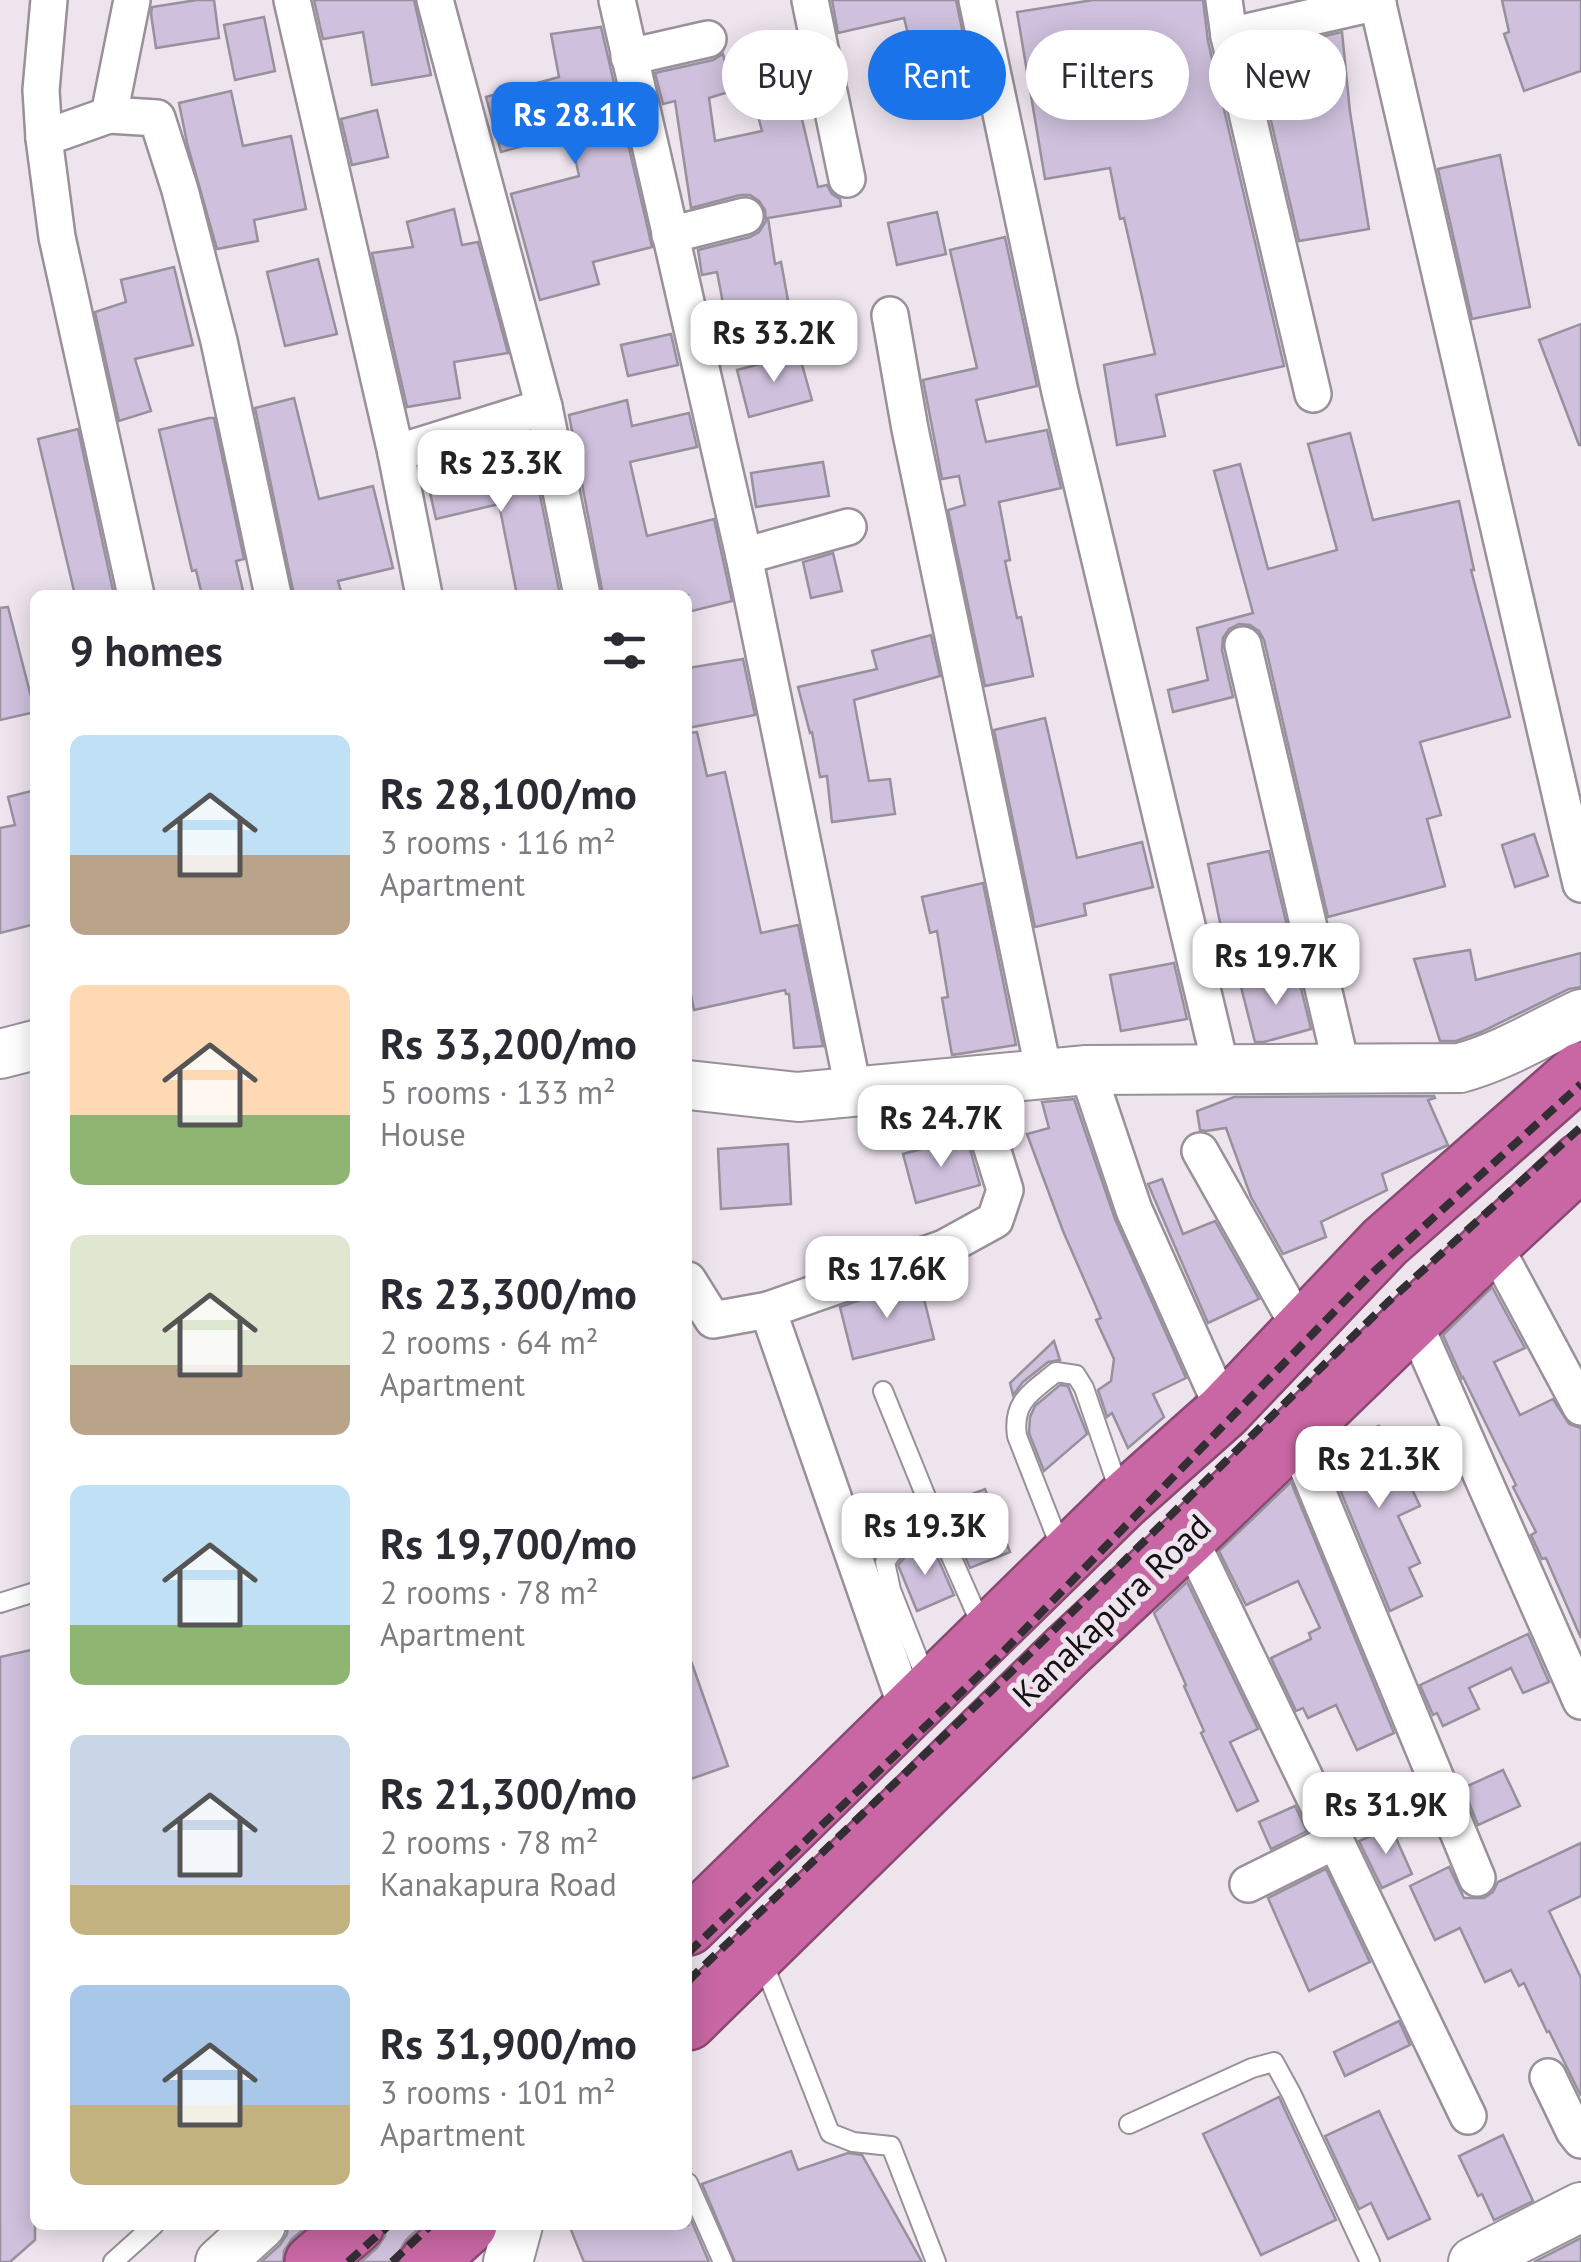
<!DOCTYPE html>
<html lang="en">
<head>
<meta charset="utf-8">
<style>
  body { margin:0; font-family:"PT Sans",sans-serif; background:#f2f2f3; color:#2b2b33; height:100vh; display:flex; flex-direction:column; font-size:38px; white-space:nowrap }
  * { box-sizing:border-box; margin:0 }
  p { font-size:32px; color:#7c7c81 }
  .icon { flex:none; width:55px; height:55px; fill:none; stroke:currentColor; stroke-width:2; stroke-linecap:round; stroke-linejoin:round }
  .map { position:relative; flex:1; overflow:hidden }
  .sheet { position:absolute; left:30px; top:590px; width:662px; height:1640px; display:flex; flex-direction:column; background:#fff; border-radius:15px; box-shadow:0 5px 25px #0003 }
  .sheet>* { flex:none }
  .top-card { position:absolute; left:722px; top:30px; width:708px; height:90px; display:flex; gap:20px }
  .price { position:absolute; translate:-50% -85px; padding:0 22px; border-radius:20px; background:#fff; color:#222; font-size:32px; line-height:65px; filter:drop-shadow(0 2px 5px #0008) }
  .price::after { content:''; position:absolute; left:50%; top:60px; width:30px; height:22px; margin-left:-15px; background:inherit; clip-path:polygon(0 0,100% 0,50% 100%) }
  .price.current { background:#1a73e8; color:#fff }
  ul { padding:0; list-style:none }
  li { display:flex; align-items:center; gap:30px; height:250px; padding:0 40px }
  li span { display:grid; place-items:center; flex:none; width:280px; height:200px; border-radius:15px; color:#555 }
  li>.icon { margin-inline-start:auto }
  span .icon { width:120px; height:120px; fill:#fffc; stroke-width:1 }
  li b { font-size:42px }
  h2 { display:flex; justify-content:space-between; align-items:center; height:120px; padding:0 40px; font-size:42px }
  .chip { padding:0 35px; border-radius:45px; background:#fff; box-shadow:0 5px 25px #0003; font-size:35px; line-height:90px }
  .chip.current { background:#1a73e8; color:#fff }
  .map>svg:first-child { display:block }
  .building { fill:#cfc1dd; stroke:#96919c; stroke-width:2.5 }
  .lines { fill:none; stroke-linecap:round; stroke-linejoin:round }
  .lane-casing { stroke:#999099; stroke-width:22 }
  .street-casing { stroke:#999099; stroke-width:40 }
  .secondary-casing { stroke:#999099; stroke-width:52 }
  .highway-casing { stroke:#894971; stroke-width:60 }
  .lane { stroke:#fff; stroke-width:18 }
  .street { stroke:#fff; stroke-width:35 }
  .secondary { stroke:#fff; stroke-width:48 }
  .highway { stroke:#c867a3; stroke-width:55 }
  .rail { stroke:#332e33; stroke-width:8; stroke-dasharray:15 8; stroke-linecap:butt }
  .labels { text-anchor:middle; dominant-baseline:central; stroke-width:10; stroke-linejoin:round; paint-order:stroke }
  .street-label { font-size:35px; fill:#151115; stroke:#eee4ee }
</style>
</head>
<body>
<div class="map">
<svg width="1581" height="2262" viewBox="0 0 1581 2262">
  <rect width="100%" height="100%" fill="#eee4ee"/>
  <!-- building -->
  <g class="building">
    <polygon points="197,0 214,0 219,38 156,48 151,14 152,7"/>
    <polygon points="314,0 414,0 431,75 372,85 363,32 323,39"/>
    <polygon points="832,0 956,0 963,34 911,46 904,18 838,33"/>
    <polygon points="1093,0 1203,0 1208,41 1284,366 1156,395 1165,436 1117,445 1104,365 1155,354 1124,218 1120,219 1110,168 1045,179 1017,12"/>
    <polygon points="1502,0 1581,0 1581,71 1524,91 1504,34 1509,32"/>
    <polygon points="264,17 275,71 235,80 224,25"/>
    <polygon points="601,27 652,247 593,262 599,284 540,300 511,194 579,176 570,133 501,152 486,97 559,77 551,34"/>
    <polygon points="1342,32 1350,112 1369,229 1299,241 1255,52"/>
    <polygon points="723,54 732,91 709,98 715,141 762,131 757,112 798,102 818,187 827,185 832,194 840,199 841,206 768,218 775,264 781,262 789,306 726,319 717,272 702,275 698,250 750,237 759,232 766,221 765,210 759,201 750,195 740,195 691,208 675,101 663,104 655,73 713,60"/>
    <polygon points="231,91 243,146 291,136 306,209 254,220 258,241 217,249 187,143 179,103"/>
    <polygon points="377,110 388,157 352,165 341,119"/>
    <polygon points="1500,155 1530,307 1472,319 1438,169"/>
    <polygon points="454,209 462,245 478,242 508,353 454,362 460,398 407,407 372,253 413,247 407,222"/>
    <polygon points="937,212 946,254 897,265 888,223"/>
    <polygon points="1005,237 1037,386 976,400 986,442 1047,430 1061,488 999,502 1010,560 1005,561 1017,618 1021,617 1033,676 985,686 948,510 965,505 959,476 942,479 923,380 977,368 950,250"/>
    <polygon points="318,259 337,334 285,346 267,272"/>
    <polygon points="174,267 193,345 135,359 151,411 119,421 95,312 126,302 121,280"/>
    <polygon points="1581,324 1581,445 1579,445 1539,340"/>
    <polygon points="671,334 678,365 628,376 621,345"/>
    <polygon points="799,354 812,400 749,417 737,370"/>
    <polygon points="294,398 319,499 373,486 393,568 338,581 342,595 294,595 255,408"/>
    <polygon points="627,400 632,426 689,413 697,447 630,462 647,536 714,519 732,601 688,612 688,595 603,595 569,415"/>
    <polygon points="209,418 214,418 244,559 236,561 244,595 202,595 196,570 192,571 159,430"/>
    <polygon points="78,429 114,595 75,595 38,439"/>
    <polygon points="1350,433 1373,520 1459,501 1474,570 1471,570 1510,717 1420,742 1441,815 1427,819 1445,886 1328,917 1264,640 1259,631 1250,625 1239,624 1229,629 1223,638 1222,650 1233,697 1173,712 1168,690 1208,680 1197,628 1253,613 1214,471 1240,464 1268,569 1337,550 1308,444"/>
    <polygon points="475,451 481,475 534,465 560,595 517,595 499,504 436,519 424,467"/>
    <polygon points="823,462 829,496 756,507 751,473"/>
    <polygon points="833,553 842,591 811,598 803,562"/>
    <polygon points="8,607 35,712 0,720 0,608"/>
    <polygon points="931,635 940,676 854,700 869,781 890,779 895,814 832,822 827,776 820,777 812,732 810,733 798,687 877,669 872,651"/>
    <polygon points="743,659 755,715 688,728 688,668"/>
    <polygon points="1045,718 1077,858 1142,842 1153,887 1084,904 1086,915 1035,927 994,730"/>
    <polygon points="697,732 707,776 725,772 761,933 798,925 823,1046 794,1048 789,994 786,994 785,990 694,1010 688,980 688,733"/>
    <polygon points="35,790 35,924 0,933 0,828 15,825 8,797"/>
    <polygon points="1534,834 1548,876 1515,887 1502,845"/>
    <polygon points="1269,851 1289,934 1225,947 1208,864"/>
    <polygon points="983,883 1016,1045 952,1055 942,998 948,997 937,931 930,933 922,897"/>
    <polygon points="1470,950 1476,980 1581,953 1581,987 1569,989 1481,1032 1456,1041 1440,1041 1414,959"/>
    <polygon points="1174,963 1187,1019 1121,1031 1110,975"/>
    <polygon points="1297,972 1311,1029 1264,1042 1255,1042 1241,987"/>
    <polygon points="1434,1096 1435,1098 1428,1100 1448,1145 1382,1174 1387,1190 1321,1222 1326,1237 1283,1254 1251,1197 1226,1128 1206,1131 1200,1130 1197,1111 1234,1097"/>
    <polygon points="1074,1099 1115,1219 1186,1378 1153,1394 1164,1417 1128,1448 1112,1413 1107,1417 1098,1390 1111,1381 1114,1359 1096,1320 1101,1318 1063,1231 1027,1134 1049,1128 1042,1102"/>
    <polygon points="962,1138 968,1142 980,1185 916,1203 903,1154"/>
    <polygon points="788,1144 791,1204 721,1209 718,1149"/>
    <polygon points="1162,1179 1183,1234 1215,1221 1259,1299 1208,1323 1148,1184"/>
    <polygon points="919,1279 934,1339 853,1359 840,1307"/>
    <polygon points="1492,1287 1525,1348 1494,1362 1520,1415 1553,1399 1569,1424 1581,1428 1581,1638 1546,1558 1542,1559 1531,1535 1536,1532 1513,1487 1516,1485 1463,1377 1462,1378 1443,1335"/>
    <polygon points="1054,1341 1060,1360 1048,1362 1023,1382 1013,1395 1010,1383"/>
    <polygon points="1060,1385 1068,1386 1087,1434 1044,1471 1029,1433 1030,1417 1035,1406"/>
    <polygon points="1379,1426 1396,1464 1399,1462 1420,1506 1398,1516 1420,1563 1409,1568 1422,1596 1390,1611 1329,1463 1335,1460 1330,1449"/>
    <polygon points="1291,1482 1394,1733 1357,1750 1336,1705 1308,1718 1303,1708 1296,1711 1271,1658 1311,1639 1309,1633 1320,1628 1298,1581 1246,1605 1219,1551"/>
    <polygon points="985,1489 1010,1552 970,1568 943,1505"/>
    <polygon points="932,1545 954,1595 917,1611 898,1565 905,1557"/>
    <polygon points="1187,1582 1258,1729 1230,1742 1258,1801 1237,1811 1201,1733 1204,1731 1184,1686 1186,1685 1154,1613"/>
    <polygon points="1528,1634 1549,1682 1523,1693 1511,1668 1469,1688 1479,1709 1443,1726 1437,1713 1433,1715 1420,1685"/>
    <polygon points="35,1649 35,2240 10,2262 0,2262 0,1657"/>
    <polygon points="691,1661 728,1766 688,1780 688,1662"/>
    <polygon points="1503,1770 1520,1806 1478,1825 1463,1788"/>
    <polygon points="1295,1806 1307,1831 1271,1849 1259,1822"/>
    <polygon points="1391,1827 1412,1874 1382,1888 1359,1841"/>
    <polygon points="1581,1843 1581,1896 1549,1911 1581,1978 1581,2096 1549,2031 1547,2032 1524,1983 1519,1986 1511,1970 1485,1982 1460,1928 1435,1940 1410,1886 1449,1867 1464,1898 1484,1898 1493,1892 1498,1882"/>
    <polygon points="1326,1869 1370,1962 1309,1991 1268,1898"/>
    <polygon points="1399,2021 1410,2045 1345,2076 1334,2052"/>
    <polygon points="1279,2097 1336,2220 1261,2255 1203,2134"/>
    <polygon points="1379,2111 1430,2219 1388,2239 1371,2203 1359,2209 1325,2136"/>
    <polygon points="1503,2135 1533,2201 1494,2220 1482,2194 1478,2196 1459,2156"/>
    <polygon points="791,2151 798,2170 848,2153 862,2155 922,2262 735,2262 702,2184"/>
    <polygon points="688,2213 709,2262 584,2262 569,2225 688,2225"/>
    <polygon points="288,2225 308,2225 292,2239 284,2251 283,2262 261,2262 280,2245 287,2234"/>
    <polygon points="386,2225 422,2225 406,2240 399,2252 398,2262 361,2262 377,2248 385,2236"/>
    <polygon points="1581,2238 1581,2262 1534,2262"/>
  </g>
  <g class="lines">
    <defs>
      <g id="lane">
        <polyline points="883,1391 939,1529"/>
        <path d="M1062,1551L1017,1436C1012,1401 1032,1392 1056,1372L1076,1375L1084,1388L1121,1496"/>
        <polyline points="0,1603 35,1592"/>
        <path d="M927,1681L891,1590L885,1562C901,1538 911,1536 939,1529L984,1631"/>
        <polyline points="761,1957 830,2133 853,2142 891,2146 936,2262"/>
        <polyline points="1129,2124 1252,2068 1274,2062 1291,2093 1370,2262"/>
        <polyline points="688,2183 723,2262"/>
        <polyline points="113,2262 154,2225"/>
      </g>
      <g id="street">
        <polyline points="292,0 396,453 424,595"/>
        <polyline points="617,0 744,556 854,1093"/>
        <polyline points="810,0 847,179"/>
        <polyline points="977,0 1060,392 1221,1068"/>
        <polyline points="1224,0 1229,36 1313,394"/>
        <polyline points="1377,0 1581,884"/>
        <polyline points="1229,36 1378,2"/>
        <polyline points="629,57 708,39"/>
        <polyline points="109,115 132,0"/>
        <polyline points="44,138 41,90 49,0"/>
        <polyline points="670,235 745,216"/>
        <polyline points="890,315 910,429 1044,1073"/>
        <polyline points="544,407 582,595"/>
        <polyline points="396,453 544,407 435,0"/>
        <polyline points="744,556 848,527"/>
        <polyline points="136,595 57,237 44,138 109,115 157,118 180,190 219,341 273,595"/>
        <polyline points="1243,645 1342,1069"/>
        <polyline points="1087,1070 1134,1210 1224,1411"/>
        <polyline points="1200,1151 1301,1330"/>
        <polyline points="1493,1243 1581,1407"/>
        <polyline points="688,1280 713,1320 768,1310 944,1248 995,1220 1005,1190 986,1129 967,1115"/>
        <polyline points="768,1310 908,1712"/>
        <polyline points="1413,1320 1581,1701"/>
        <polyline points="1294,1435 1477,1878"/>
        <polyline points="1189,1537 1468,2116"/>
        <polyline points="1248,1884 1335,1841"/>
        <polyline points="1548,2077 1574,2131 1581,2140"/>
      </g>
      <g id="secondary">
        <polyline points="0,1054 35,1045"/>
        <path d="M688,1085L798,1097L1087,1070L1460,1068C1504,1056 1540,1033 1581,1014"/>
        <polyline points="220,2262 261,2225"/>
        <polyline points="508,2262 518,2225"/>
        <polyline points="1473,2262 1581,2207"/>
      </g>
      <g id="highway">
        <polyline points="688,1927 1123,1501 1224,1411 1385,1242 1581,1070"/>
        <polyline points="688,2022 1067,1651 1189,1537 1493,1243 1581,1161"/>
        <polyline points="313,2262 356,2225"/>
        <polyline points="428,2262 469,2225"/>
      </g>
    </defs>
    <!-- lane casing -->
    <use href="#lane" class="lane-casing"/>
    <!-- street casing -->
    <use href="#street" class="street-casing"/>
    <!-- secondary casing -->
    <use href="#secondary" class="secondary-casing"/>
    <!-- highway casing -->
    <use href="#highway" class="highway-casing"/>
    <!-- lane -->
    <use href="#lane" class="lane"/>
    <!-- street -->
    <use href="#street" class="street"/>
    <!-- secondary -->
    <use href="#secondary" class="secondary"/>
    <!-- highway -->
    <use href="#highway" class="highway"/>
    <!-- rail -->
    <g class="rail">
      <polyline points="688,1953 997,1658 1368,1277 1581,1084"/>
      <polyline points="688,1981 1011,1672 1388,1302 1581,1127"/>
      <polyline points="348,2262 389,2225"/>
      <polyline points="392,2262 431,2225"/>
    </g>
  </g>
  <g class="labels">
    <!-- street labels -->
    <g class="street-label">
      <text transform="translate(1111 1610) rotate(-44)">Kanakapura Road</text>
    </g>
  </g>
</svg>
<b class="price current" style="left:575px;top:167px">Rs 28.1K</b>
<b class="price" style="left:774px;top:385px">Rs 33.2K</b>
<b class="price" style="left:501px;top:515px">Rs 23.3K</b>
<b class="price" style="left:1276px;top:1008px">Rs 19.7K</b>
<b class="price" style="left:941px;top:1170px">Rs 24.7K</b>
<b class="price" style="left:887px;top:1321px">Rs 17.6K</b>
<b class="price" style="left:1379px;top:1511px">Rs 21.3K</b>
<b class="price" style="left:925px;top:1578px">Rs 19.3K</b>
<b class="price" style="left:1386px;top:1857px">Rs 31.9K</b>
<div class="top-card">
<a class="chip">Buy</a>
<a class="chip current">Rent</a>
<a class="chip">Filters</a>
<a class="chip">New</a>
</div>
<section class="sheet">
<h2>9 homes<svg class="icon" aria-label="filters" viewBox="0 0 24 24"><path d="M4 7h16M4 17h16"/><circle cx="9" cy="7" r="2"/><circle cx="15" cy="17" r="2"/></svg></h2>
<ul>
<li><span style="background:linear-gradient(#bfe0f5 60%,#b9a48a 0)"><svg class="icon" aria-label="home" viewBox="0 0 24 24"><path d="M3 11l9-7 9 7M6 9v11h12V9"/></svg></span><div><b>Rs 28,100/mo</b><p>3 rooms · 116 m²</p><p>Apartment</p></div></li>
<li><span style="background:linear-gradient(#ffd9b3 65%,#8fb573 0)"><svg class="icon" aria-label="home" viewBox="0 0 24 24"><path d="M3 11l9-7 9 7M6 9v11h12V9"/></svg></span><div><b>Rs 33,200/mo</b><p>5 rooms · 133 m²</p><p>House</p></div></li>
<li><span style="background:linear-gradient(#dfe7d0 65%,#b9a48a 0)"><svg class="icon" aria-label="home" viewBox="0 0 24 24"><path d="M3 11l9-7 9 7M6 9v11h12V9"/></svg></span><div><b>Rs 23,300/mo</b><p>2 rooms · 64 m²</p><p>Apartment</p></div></li>
<li><span style="background:linear-gradient(#bfe0f5 70%,#8fb573 0)"><svg class="icon" aria-label="home" viewBox="0 0 24 24"><path d="M3 11l9-7 9 7M6 9v11h12V9"/></svg></span><div><b>Rs 19,700/mo</b><p>2 rooms · 78 m²</p><p>Apartment</p></div></li>
<li><span style="background:linear-gradient(#c9d6e8 75%,#c2b280 0)"><svg class="icon" aria-label="home" viewBox="0 0 24 24"><path d="M3 11l9-7 9 7M6 9v11h12V9"/></svg></span><div><b>Rs 21,300/mo</b><p>2 rooms · 78 m²</p><p>Kanakapura Road</p></div></li>
<li><span style="background:linear-gradient(#a9c7e8 60%,#c2b280 0)"><svg class="icon" aria-label="home" viewBox="0 0 24 24"><path d="M3 11l9-7 9 7M6 9v11h12V9"/></svg></span><div><b>Rs 31,900/mo</b><p>3 rooms · 101 m²</p><p>Apartment</p></div></li>
</ul>
</section>
</div>
</body>
</html>
